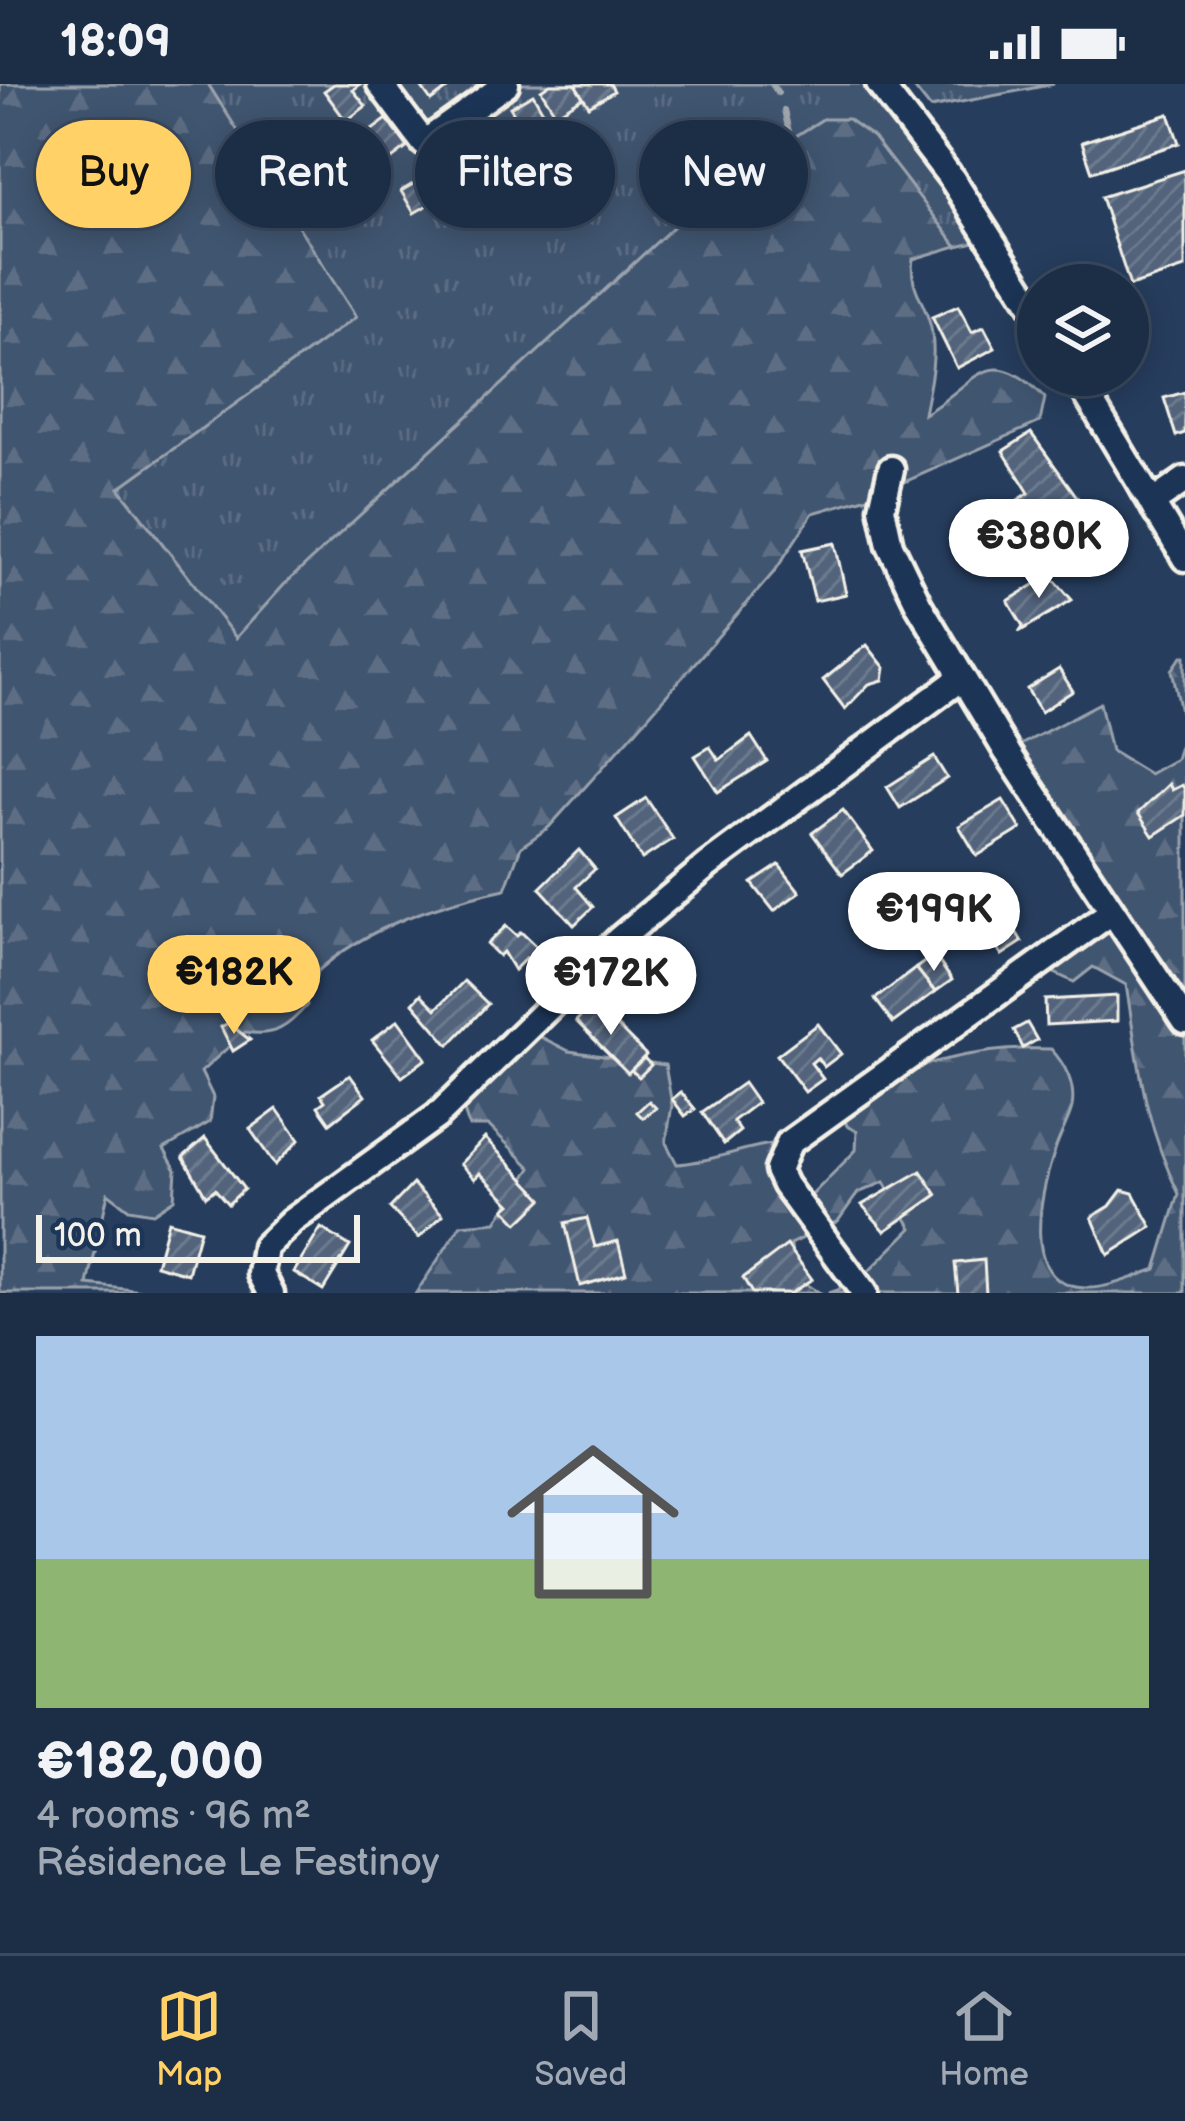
<!DOCTYPE html>
<html lang="en">
<head>
<meta charset="utf-8">
<style>
  body { margin:0; font-family:"Balsamiq Sans",sans-serif; background:#25364d; color:#f1f3f6; height:100vh; display:flex; flex-direction:column; font-size:45px; white-space:nowrap }
  * { box-sizing:border-box; margin:0 }
  p { font-size:39px; color:#a0a8b3 }
  .icon { flex:none; width:66px; height:66px; fill:none; stroke:currentColor; stroke-width:2; stroke-linecap:round; stroke-linejoin:round }
  .map { position:relative; height:1209px; overflow:hidden }
  .details { display:flex; flex-direction:column; background:#1c2e46; flex:1 }
  .details>* { flex:none }
  .guide { position:absolute; left:36px; top:36px; width:1113px; height:108px; display:flex; gap:24px }
  .controls { position:absolute; left:1017px; top:180px; display:grid; gap:24px }
  .controls a { display:grid; place-items:center; width:132px; height:132px; border-radius:50%; background:#1c2e46; box-shadow:0 6px 30px #0003,0 0 0 3px #3a4a5f; font-size:60px }
  .scale { position:absolute; left:36px; bottom:30px; width:324px; box-sizing:border-box; padding-left:12px; border:6px solid #f4f1e8; border-top:0; font-size:33px; line-height:42px; white-space:nowrap; color:#f4f1e8; -webkit-text-stroke:9px #1d3557; paint-order:stroke }
  .price { position:absolute; translate:-50% -102px; padding:0 27px; border-radius:42px; background:#fff; color:#222; font-size:39px; line-height:78px; filter:drop-shadow(0 3px 6px #0008) }
  .price::after { content:''; position:absolute; left:50%; top:72px; width:36px; height:27px; margin-left:-18px; background:inherit; clip-path:polygon(0 0,100% 0,50% 100%) }
  .price.active { background:#ffd166; color:#111 }
  ul { padding:0; list-style:none }
  li { display:grid; align-content:center; gap:24px; height:636px; padding:0 36px }
  li span { display:grid; place-items:center; height:372px; border-radius:0px; color:#555 }
  li>.icon { margin-inline-start:auto }
  span .icon { width:216px; height:216px; fill:#fffc; stroke-width:1 }
  li b { font-size:51px }
  .tag { padding:0 42px; border-radius:54px; background:#1c2e46; box-shadow:0 6px 30px #0003,0 0 0 3px #3a4a5f; font-size:42px; line-height:108px }
  .tag.active { background:#ffd166; color:#111 }
  .status { display:flex; justify-content:space-between; align-items:center; height:84px; padding:0 60px; background:#1c2e46; direction:ltr }
  .status svg { height:33px; fill:currentColor }
  .dock { display:flex; justify-content:space-around; align-items:center; height:168px; border-top:3px solid #3a4a5f; background:#1c2e46; font-size:33px; color:#a0a8b3 }
  .dock a { display:grid; justify-items:center; gap:6px }
  .dock .active { color:#ffd166 }
  .map>svg:first-child { display:block }
  .grass { fill:url(#grass-tufts); stroke:#9aa2ac; stroke-width:3 }
  .forest { fill:url(#forest-firs); stroke:#9aa2ac; stroke-width:3 }
  .lines { fill:none; stroke-linecap:round; stroke-linejoin:round }
  .stream { stroke:#9fa7ae; stroke-width:6 }
  .building { fill:url(#building-hatch); stroke:#f4f1e8; stroke-width:3 }
  .minor-casing { stroke:#f4f1e8; stroke-width:33 }
  .minor { stroke:#1d3557; stroke-width:24 }
</style>
</head>
<body>
<div class="status"><b>18:09</b><svg viewBox="0 0 49 12"><path d="M0 12V9h3v3zM5 12V6h3v6zM10 12V3h3v9zM15 12V0h3v12zM26 1h20v11H26zM47 4h2v5h-2z"/></svg></div>
<div class="map">
<svg width="1185" height="1209" viewBox="0 0 1185 1209">
  <defs>
    <pattern id="grass-tufts" width="24" height="20" patternUnits="userSpaceOnUse" patternTransform="scale(3)"><rect width="24" height="20" fill="#40546f"/><path d="M3 7l-1-3M5 7V3M7 7l1-3M15 17l-1-3M17 17v-4M19 17l1-3" fill="none" stroke="#5c6d84"/></pattern>
    <pattern id="forest-firs" width="22" height="20" patternUnits="userSpaceOnUse" patternTransform="scale(3)"><rect width="22" height="20" fill="#40546f"/><path d="M5 1l3.5 6h-7zM16 11l3.5 6h-7z" fill="#5c6d84"/></pattern>
    <pattern id="building-hatch" width="6" height="6" patternUnits="userSpaceOnUse" patternTransform="scale(3)"><rect width="6" height="6" fill="#52647b"/><path d="M-1 1l2-2M0 6l6-6M5 7l2-2" fill="none" stroke="#6c7b8e"/></pattern>
  </defs>
  <rect width="100%" height="100%" fill="#263d5d"/>
  <filter id="ink" filterUnits="userSpaceOnUse"><feTurbulence type="fractalNoise" baseFrequency=".00833" numOctaves="2"/><feDisplacementMap in="SourceGraphic" scale="24" xChannelSelector="R" yChannelSelector="G"/><feConvolveMatrix kernelMatrix="1 2 1 2 8 2 1 2 1" color-interpolation-filters="sRGB"/></filter>
  <g filter="url(#ink)">
    <!-- grass -->
    <g class="grass">
      <polygon points="208,0 879,0 992,154 957,162 823,35 720,100 284,501 236,554 119,404 355,233"/>
      <polygon points="911,0 1054,0 930,24"/>
    </g>
    <!-- forest -->
    <g class="forest">
      <path d="M0,0H208L356,233L119,404L236,554L284,501L720,100L823,35H848L873,53L957,162L913,175C908,206 929,221 932,250C936,277 929,303 924,330C975,301 988,254 1045,314L1040,338L875,411L813,429L775,487L631,652L549,743L521,763L505,805C435,820 354,846 304,901L307,921C288,943 275,953 245,948L201,988L213,1013L210,1038L164,1065L176,1086L174,1115L153,1129L129,1125L108,1109L88,1201L161,1209H0Z"/>
      <path d="M1182,572H1185V1209H828L857,1199L912,1144L884,1098L858,1109L838,1137L791,1160L793,1192L819,1209H416L461,1141L496,1138L531,1084L489,1042H469L459,1013L529,947L569,967L665,981L672,1021L666,1059L677,1080C716,1078 750,1059 789,1059L781,1072L801,1122L856,1066L857,1047L847,1042L840,1022C897,980 981,962 1051,965C1065,980 1076,1001 1072,1023C1069,1037 1059,1052 1055,1066C1042,1105 1017,1202 1085,1204C1108,1205 1135,1192 1156,1185L1179,1110C1143,1037 1139,979 1126,901L1093,883L1074,898L1035,880L1110,830L1007,668L1100,619L1111,667L1149,690L1176,675L1185,647L1172,586Z"/>
    </g>
    <g class="lines">
      <!-- stream -->
      <g class="stream">
        <polyline points="772,0 778,9"/>
        <polyline points="784,26 792,61 785,84"/>
      </g>
    </g>
    <!-- building -->
    <g class="building">
      <polygon points="334,0 360,0 353,6 366,22 346,37 324,7"/>
      <polygon points="419,0 454,0 431,17"/>
      <polygon points="550,0 575,0 583,13 556,30 541,6"/>
      <polygon points="575,0 610,0 614,7 589,22"/>
      <polygon points="533,10 550,40 528,53 510,23"/>
      <polygon points="1169,30 1179,59 1092,88 1082,58"/>
      <polygon points="387,35 408,63 389,77 368,49"/>
      <polygon points="490,37 506,65 489,74 473,47"/>
      <polygon points="472,50 488,76 463,91 448,65"/>
      <polygon points="1185,86 1185,184 1130,202 1101,113"/>
      <polygon points="434,88 447,110 414,129 401,107"/>
      <polygon points="958,222 972,248 984,243 995,264 957,284 932,233"/>
      <polygon points="1185,308 1185,349 1176,352 1164,314"/>
      <polygon points="1031,349 1080,417 1024,451 1007,423 1029,409 1003,367"/>
      <polygon points="835,459 846,510 815,517 802,466"/>
      <polygon points="1058,486 1052,493 1072,516 1019,548 1023,542 1008,517"/>
      <polygon points="867,561 885,584 883,596 869,600 845,625 823,596"/>
      <polygon points="1059,585 1073,607 1041,628 1027,605"/>
      <polygon points="751,652 767,677 718,708 695,672 710,663 719,676"/>
      <polygon points="934,673 947,694 900,724 887,703"/>
      <polygon points="1169,700 1172,706 1182,701 1185,706 1185,731 1153,752 1138,729"/>
      <polygon points="646,714 673,755 642,775 616,734"/>
      <polygon points="1003,716 1021,745 977,772 959,742"/>
      <polygon points="843,726 873,767 842,790 812,749"/>
      <polygon points="579,766 595,785 576,803 593,823 574,841 540,804"/>
      <polygon points="779,781 800,808 774,827 752,799"/>
      <polygon points="997,814 1022,858 1002,871 995,861 989,865 968,833"/>
      <polygon points="506,842 517,852 521,848 544,870 532,881 526,874 514,886 503,868 499,872 487,860"/>
      <polygon points="934,871 952,896 935,908 916,884"/>
      <polygon points="643,872 681,912 665,926 641,901 634,906 621,892"/>
      <polygon points="916,884 935,908 893,939 875,915"/>
      <polygon points="464,897 488,920 449,961 413,919 421,910 436,925"/>
      <polygon points="1117,912 1117,937 1046,941 1045,916"/>
      <polygon points="594,919 646,971 628,989 576,937"/>
      <polygon points="398,936 426,975 402,993 372,956"/>
      <polygon points="228,939 250,956 233,967 221,943"/>
      <polygon points="1027,939 1037,956 1023,964 1014,946"/>
      <polygon points="818,940 841,970 824,983 817,974 811,979 823,995 805,1008 777,971"/>
      <polygon points="644,974 651,981 639,993 631,986"/>
      <polygon points="350,991 365,1012 330,1039 318,1022 325,1017 321,1011"/>
      <polygon points="743,999 757,1019 733,1037 740,1047 724,1060 702,1028"/>
      <polygon points="681,1008 695,1025 685,1032 672,1015"/>
      <polygon points="649,1017 656,1024 643,1034 637,1028"/>
      <polygon points="277,1025 299,1056 275,1081 250,1045"/>
      <polygon points="205,1054 244,1105 228,1120 215,1105 206,1112 183,1073"/>
      <polygon points="485,1054 543,1115 518,1139 505,1125 511,1120 480,1089 475,1095 460,1080"/>
      <polygon points="921,1087 937,1111 885,1147 862,1121"/>
      <polygon points="413,1100 443,1131 419,1154 390,1124"/>
      <polygon points="1122,1106 1133,1109 1152,1143 1108,1171 1092,1133 1110,1122"/>
      <polygon points="587,1134 595,1163 618,1157 626,1189 580,1202 565,1139"/>
      <polygon points="168,1137 200,1146 188,1190 156,1181"/>
      <polygon points="321,1144 350,1162 323,1206 294,1188"/>
      <polygon points="787,1161 812,1195 791,1209 752,1209 743,1194"/>
      <polygon points="984,1176 986,1209 958,1209 955,1179"/>
    </g>
    <g class="lines">
      <defs>
        <g id="minor">
          <polyline points="380,0 424,59 506,0"/>
          <polyline points="879,0 952,95 1038,230"/>
          <polyline points="1075,291 1185,474"/>
          <polyline points="891,385 882,424 890,461 919,521 1007,668 1185,937"/>
          <polyline points="1157,429 1152,419 1185,396"/>
          <polyline points="271,1209 261,1190 265,1163 292,1137 437,1032 618,856 708,781 961,594"/>
          <polyline points="864,1209 785,1101 778,1086 789,1059 1110,829"/>
        </g>
      </defs>
      <!-- minor casing -->
      <use href="#minor" class="minor-casing"/>
      <!-- minor -->
      <use href="#minor" class="minor"/>
    </g>
  </g>
</svg>
<div class="controls">
<a><svg class="icon" aria-label="layers" viewBox="0 0 24 24"><path d="M12 4l9 5-9 5-9-5zM3 14l9 5 9-5"/></svg></a>
</div>
<div class="scale">100 m</div>
<b class="price" style="left:1039px;top:517px">€380K</b>
<b class="price" style="left:934px;top:890px">€199K</b>
<b class="price active" style="left:234px;top:953px">€182K</b>
<b class="price" style="left:611px;top:954px">€172K</b>
<div class="guide">
<a class="tag active">Buy</a>
<a class="tag">Rent</a>
<a class="tag">Filters</a>
<a class="tag">New</a>
</div>
</div>
<section class="details">
<ul>
<li><span style="background:linear-gradient(#a9c7e8 60%,#8fb573 0)"><svg class="icon" aria-label="home" viewBox="0 0 24 24"><path d="M3 11l9-7 9 7M6 9v11h12V9"/></svg></span><div><b>€182,000</b><p>4 rooms · 96 m²</p><p>Résidence Le Festinoy</p></div></li>
</ul>
</section>
<nav class="dock">
<a class="active"><svg class="icon" aria-label="map" viewBox="0 0 24 24"><path d="M3 6l6-2 6 2 6-2v14l-6 2-6-2-6 2zM9 4v14M15 6v14"/></svg>Map</a>
<a><svg class="icon" aria-label="saved" viewBox="0 0 24 24"><path d="M7 4h10v16l-5-4-5 4z"/></svg>Saved</a>
<a><svg class="icon" aria-label="home" viewBox="0 0 24 24"><path d="M3 11l9-7 9 7M6 9v11h12V9"/></svg>Home</a>
</nav>
</body>
</html>
